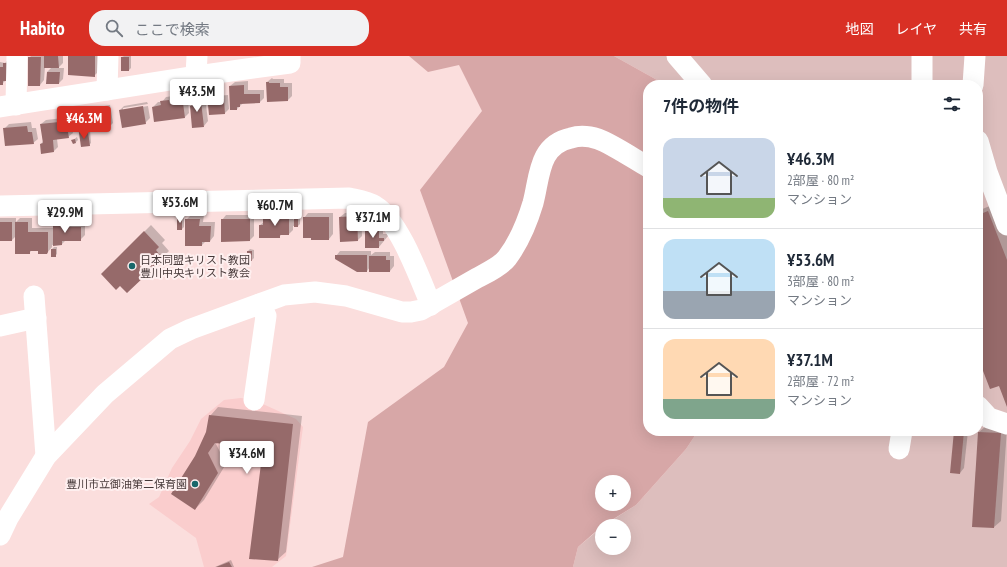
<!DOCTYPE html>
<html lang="ja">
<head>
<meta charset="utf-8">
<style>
  body { margin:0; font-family:"PT Sans Narrow","Noto Sans JP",sans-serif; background:#f2f2f3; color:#1f2937; height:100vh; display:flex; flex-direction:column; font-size:15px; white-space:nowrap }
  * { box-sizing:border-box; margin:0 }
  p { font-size:13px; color:#747a83 }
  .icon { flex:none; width:22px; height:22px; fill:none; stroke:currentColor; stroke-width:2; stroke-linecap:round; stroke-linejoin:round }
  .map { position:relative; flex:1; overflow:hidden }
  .side { position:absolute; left:643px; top:24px; width:340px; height:356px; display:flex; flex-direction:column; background:#fff; border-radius:16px; box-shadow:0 4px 16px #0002 }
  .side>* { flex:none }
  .tools { position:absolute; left:595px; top:419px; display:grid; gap:8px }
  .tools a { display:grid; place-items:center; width:36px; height:36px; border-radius:50%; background:#fff; box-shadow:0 4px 16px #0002; font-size:20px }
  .price { position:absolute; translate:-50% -34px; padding:0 9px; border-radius:4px; background:#fff; color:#222; font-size:13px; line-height:26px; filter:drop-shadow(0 1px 2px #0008) }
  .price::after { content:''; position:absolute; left:50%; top:24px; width:12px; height:9px; margin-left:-6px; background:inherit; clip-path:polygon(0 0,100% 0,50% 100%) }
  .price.on { background:#d93025; color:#fff }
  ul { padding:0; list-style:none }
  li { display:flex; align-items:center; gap:12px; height:100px; padding:0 20px }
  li+li { border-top:1px solid #e0e1e3 }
  li span { display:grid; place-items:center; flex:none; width:112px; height:80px; border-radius:12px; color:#555 }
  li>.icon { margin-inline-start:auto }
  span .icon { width:48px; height:48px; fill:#fffc; stroke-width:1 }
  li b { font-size:17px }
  h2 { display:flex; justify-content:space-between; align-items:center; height:48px; padding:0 20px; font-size:17px }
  header { display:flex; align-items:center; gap:24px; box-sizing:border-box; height:56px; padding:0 20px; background:#d93025; color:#fff }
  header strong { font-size:19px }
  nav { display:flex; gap:22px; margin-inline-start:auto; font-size:14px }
  .search { width:280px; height:36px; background:#f2f2f3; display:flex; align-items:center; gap:10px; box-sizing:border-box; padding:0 14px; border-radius:16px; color:#747a83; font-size:15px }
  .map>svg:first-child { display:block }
  .built { fill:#facdcd }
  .green { fill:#ddbebd }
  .forest { fill:#d7a7a7; fill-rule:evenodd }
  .shadow { fill:#0003 }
  .building { fill:#966a6a }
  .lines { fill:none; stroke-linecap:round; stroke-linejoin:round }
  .minor { stroke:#fff; stroke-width:21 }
  .poi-dot { fill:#18676a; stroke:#feefef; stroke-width:1.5 }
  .labels { text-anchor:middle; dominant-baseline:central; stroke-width:4; stroke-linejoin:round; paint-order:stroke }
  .poi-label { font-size:11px; fill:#463838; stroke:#feefef; text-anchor:start }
</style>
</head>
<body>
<header>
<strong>Habito</strong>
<div class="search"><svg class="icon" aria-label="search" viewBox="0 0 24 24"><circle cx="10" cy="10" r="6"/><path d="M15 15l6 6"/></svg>ここで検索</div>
<nav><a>地図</a><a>レイヤ</a><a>共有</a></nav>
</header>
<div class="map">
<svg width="1007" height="511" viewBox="0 0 1007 511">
  <rect width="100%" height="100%" fill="#fbdedd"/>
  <!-- built -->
  <polygon class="built" points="241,342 254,344 296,363 303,371 286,500 272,511 204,511 196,482 149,448 159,441 172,412 190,385 201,363 224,344"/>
  <!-- green -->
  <polygon class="green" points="614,0 1007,0 1007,511 573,511 578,491 602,471 602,492 624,492 624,470 603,470 636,449 686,393 698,375 978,375 978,29 666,29"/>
  <!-- forest -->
  <path class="forest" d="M409,0H614L666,29H648V375H698L686,393L636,449L602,470L578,491L573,511H312L343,501L368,366L444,311L468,267L420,134L482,55L459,9L428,16ZM602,426H624V448H602Z"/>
  <!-- shadow -->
  <g class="shadow">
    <polygon points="31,0 63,0 63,7 58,12 64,12 63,23 59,27 47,16 52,11 45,11 44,24 40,29 29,2"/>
    <polygon points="69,0 99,0 99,15 94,20"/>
    <polygon points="124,0 131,0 131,12 129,14 122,1"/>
    <polygon points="9,3 6,24 2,28 0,28 0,6 5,7"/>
    <polygon points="272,22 273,23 284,23 284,27 292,27 292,40 288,44 267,26"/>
    <polygon points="248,25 248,34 264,34 264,42 260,46 243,47 237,53 230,30 235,26"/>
    <polygon points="204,33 208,65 204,70 191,50 196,45 195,38 199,34"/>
    <polygon points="228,39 229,53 225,57 209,50 216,40"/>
    <polygon points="173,40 174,44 188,43 189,57 185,61 153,51 158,46 162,46 166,41"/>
    <polygon points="147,46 148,48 123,52 123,54 148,50 150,62 145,67 120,54 124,50"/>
    <polygon points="110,49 113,67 109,71 90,74 91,87 89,89 80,78 82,75 77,59 82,55 87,53"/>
    <polygon points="63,62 63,67 71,66 73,77 68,81 57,83 58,91 54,95 41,88 43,85 41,68 46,64"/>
    <polygon points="31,66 32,72 36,72 38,83 33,87 4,73 9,68"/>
    <polygon points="77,81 78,84 76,86 73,84"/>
    <polygon points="997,147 1007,173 1007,349 999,328 978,300 978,150 980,154"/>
    <polygon points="274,155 293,155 293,164 297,160 300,160 300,168 298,170 293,170 293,174 289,178 282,178 279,181 260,169 264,166 264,163"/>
    <polygon points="361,156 362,180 358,184 340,161 345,157"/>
    <polygon points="308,157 333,157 333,178 329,183 304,162"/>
    <polygon points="191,159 204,159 203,166 215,166 214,180 210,185 206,185 202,189 186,164"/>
    <polygon points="226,159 254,159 254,180 250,184 222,164"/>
    <polygon points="180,160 184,160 184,171 182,173 178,162"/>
    <polygon points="0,162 16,162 16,166 20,162 32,162 32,172 54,172 54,167 58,163 73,163 73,167 85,167 85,179 80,184 66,184 62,188 52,189 52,193 54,191 57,191 57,198 55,200 52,200 52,191 47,197 39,194 32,194 29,197 16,180 12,184 0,184"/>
    <polygon points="151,169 165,184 162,187 169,195 127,236 120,229 102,218"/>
    <polygon points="371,169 383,169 383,178 388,178 388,180 379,191 366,174"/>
    <polygon points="250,193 254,194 254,202 252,204 248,195"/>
    <polygon points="340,195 371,195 371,199 375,196 390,196 390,200 394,200 394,210 390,215 370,211 367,215 336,200"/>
    <polygon points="218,351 302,360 286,496 277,504 265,391 218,386 216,388 226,408 204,444 195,453 196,401 207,376 210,360"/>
    <polygon points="986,370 1007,371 1001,465 994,471 979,376"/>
    <polygon points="955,375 968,375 964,412 960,417"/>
    <polygon points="231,504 234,511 215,511"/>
  </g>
  <!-- building -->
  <g class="building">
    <polygon points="44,0 58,0 59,12 44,12"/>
    <polygon points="68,0 95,0 95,21 68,19"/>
    <polygon points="28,1 41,1 40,30 28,30"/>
    <rect x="121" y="1" width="8" height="14"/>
    <polygon points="3,7 8,7 7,25 3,25 3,29 0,29 0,11 3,11"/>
    <polygon points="47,16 60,16 59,28 46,28"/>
    <polygon points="266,26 269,26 269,27 280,27 280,31 288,31 288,45 267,46"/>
    <polygon points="244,29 244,38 260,38 260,47 240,48 240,51 237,51 237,54 230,54 229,30"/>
    <polygon points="200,37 204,71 192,72 190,50 195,49 194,38"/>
    <polygon points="224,43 225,58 209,59 208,49 211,49 211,44"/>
    <polygon points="169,44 170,48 183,47 185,62 154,66 152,51 161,49 160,45"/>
    <polygon points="143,50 146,68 122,72 119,54"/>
    <polygon points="106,53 109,72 79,77 76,59 81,58 81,57"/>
    <polygon points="59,66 59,71 67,70 69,82 53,84 54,96 41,98 40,88 43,87 40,68"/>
    <polygon points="27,70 28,76 32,76 34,88 5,90 3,72"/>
    <polygon points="88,76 90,90 81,91 79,77"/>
    <polygon points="75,83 76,87 73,88 71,84"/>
    <polygon points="988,155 1007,204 1007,351 999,330 990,333 978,302 978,159"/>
    <polygon points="268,160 289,160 289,179 280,179 280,182 259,182 259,169 263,169 263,163 268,163"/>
    <polygon points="294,160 298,162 298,171 294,171"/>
    <polygon points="357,160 358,185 340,186 339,161"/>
    <polygon points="303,161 329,161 329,184 311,184 311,182 303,182"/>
    <rect x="177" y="162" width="5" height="12"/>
    <polygon points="185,163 200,163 199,170 211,170 210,186 202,186 202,190 185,190"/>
    <polygon points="221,163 250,163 250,185 221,186"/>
    <rect x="0" y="166" width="12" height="19"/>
    <polygon points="15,166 28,166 28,176 48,176 48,196 47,198 38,198 38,195 30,195 30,198 15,198"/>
    <polygon points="53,167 69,167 69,171 81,171 81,185 62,185 62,189 53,190"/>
    <polygon points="365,173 379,173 379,182 384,182 384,185 379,185 379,192 365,192"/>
    <polygon points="144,175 159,191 156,194 163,203 127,237 120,230 116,234 101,218"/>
    <rect x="51" y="193" width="5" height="8"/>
    <rect x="247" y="195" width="5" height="10"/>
    <polygon points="335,199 367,199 367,216 357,216 335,203"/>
    <polygon points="369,200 386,200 386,204 390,204 390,216 369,216"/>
    <polygon points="209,359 293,368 278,505 249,503 263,392 215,387 208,397 218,417 195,454 171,438 195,400 206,376"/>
    <polygon points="954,375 964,375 960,418 950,417"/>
    <polygon points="978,376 1001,377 994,472 972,471"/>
    <polygon points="229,506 232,511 216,511"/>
  </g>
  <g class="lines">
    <!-- minor -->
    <g class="minor">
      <polyline points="677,0 702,29"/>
      <polyline points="922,0 922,29"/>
      <polyline points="196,20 197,0"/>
      <polyline points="973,29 975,0"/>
      <polyline points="107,34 108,0"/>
      <polyline points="16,49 17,0"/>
      <polyline points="0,51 196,20 290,7 290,0"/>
      <polyline points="978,85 987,116 1007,169"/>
      <path d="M0,150L349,142C358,144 367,145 375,150C399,164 420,223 431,249"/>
      <polyline points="34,240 46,400"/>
      <polyline points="0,270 36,262"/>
      <polyline points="254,344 266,260 260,248"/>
      <polyline points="978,350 989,362 1007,368"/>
      <polyline points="899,393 902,375"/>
      <path d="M0,479L8,462L46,400L105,338L170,283L191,273L284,239L315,236L346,240L402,256H411L421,254C440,243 458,233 477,222C486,217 500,211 507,202C519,186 527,167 533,147C540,121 538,89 571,82C580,79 589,80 598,83C612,88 634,103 648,111"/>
    </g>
  </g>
  <!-- markers -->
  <g class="poi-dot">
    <circle cx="132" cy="210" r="4"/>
    <circle cx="195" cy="428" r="4"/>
  </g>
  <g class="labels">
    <!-- poi labels -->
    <g class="poi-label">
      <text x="140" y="204">日本同盟キリスト教団<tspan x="140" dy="13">豊川中央キリスト教会</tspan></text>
      <text x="187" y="428" text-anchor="end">豊川市立御油第二保育園</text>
    </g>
  </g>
</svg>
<div class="tools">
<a>+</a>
<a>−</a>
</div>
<b class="price" style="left:197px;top:57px">¥43.5M</b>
<b class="price on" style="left:84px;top:84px">¥46.3M</b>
<b class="price" style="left:180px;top:168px">¥53.6M</b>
<b class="price" style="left:275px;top:171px">¥60.7M</b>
<b class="price" style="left:65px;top:178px">¥29.9M</b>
<b class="price" style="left:373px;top:183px">¥37.1M</b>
<b class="price" style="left:247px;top:419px">¥34.6M</b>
<section class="side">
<h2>7件の物件<svg class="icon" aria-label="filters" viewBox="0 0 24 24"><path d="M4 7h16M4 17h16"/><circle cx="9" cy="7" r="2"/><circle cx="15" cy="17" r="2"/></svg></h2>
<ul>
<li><span style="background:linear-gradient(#c9d6e8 75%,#8fb573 0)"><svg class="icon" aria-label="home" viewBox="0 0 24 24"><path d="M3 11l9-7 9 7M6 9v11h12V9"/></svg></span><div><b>¥46.3M</b><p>2部屋 · 80 m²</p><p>マンション</p></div></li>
<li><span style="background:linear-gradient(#bfe0f5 65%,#9aa5b1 0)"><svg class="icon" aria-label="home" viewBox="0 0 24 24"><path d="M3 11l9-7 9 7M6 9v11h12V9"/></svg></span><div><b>¥53.6M</b><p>3部屋 · 80 m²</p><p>マンション</p></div></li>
<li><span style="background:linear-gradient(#ffd9b3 75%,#7fa58c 0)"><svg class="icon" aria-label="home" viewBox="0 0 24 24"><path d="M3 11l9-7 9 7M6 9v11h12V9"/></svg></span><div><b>¥37.1M</b><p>2部屋 · 72 m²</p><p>マンション</p></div></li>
</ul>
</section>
</div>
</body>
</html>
